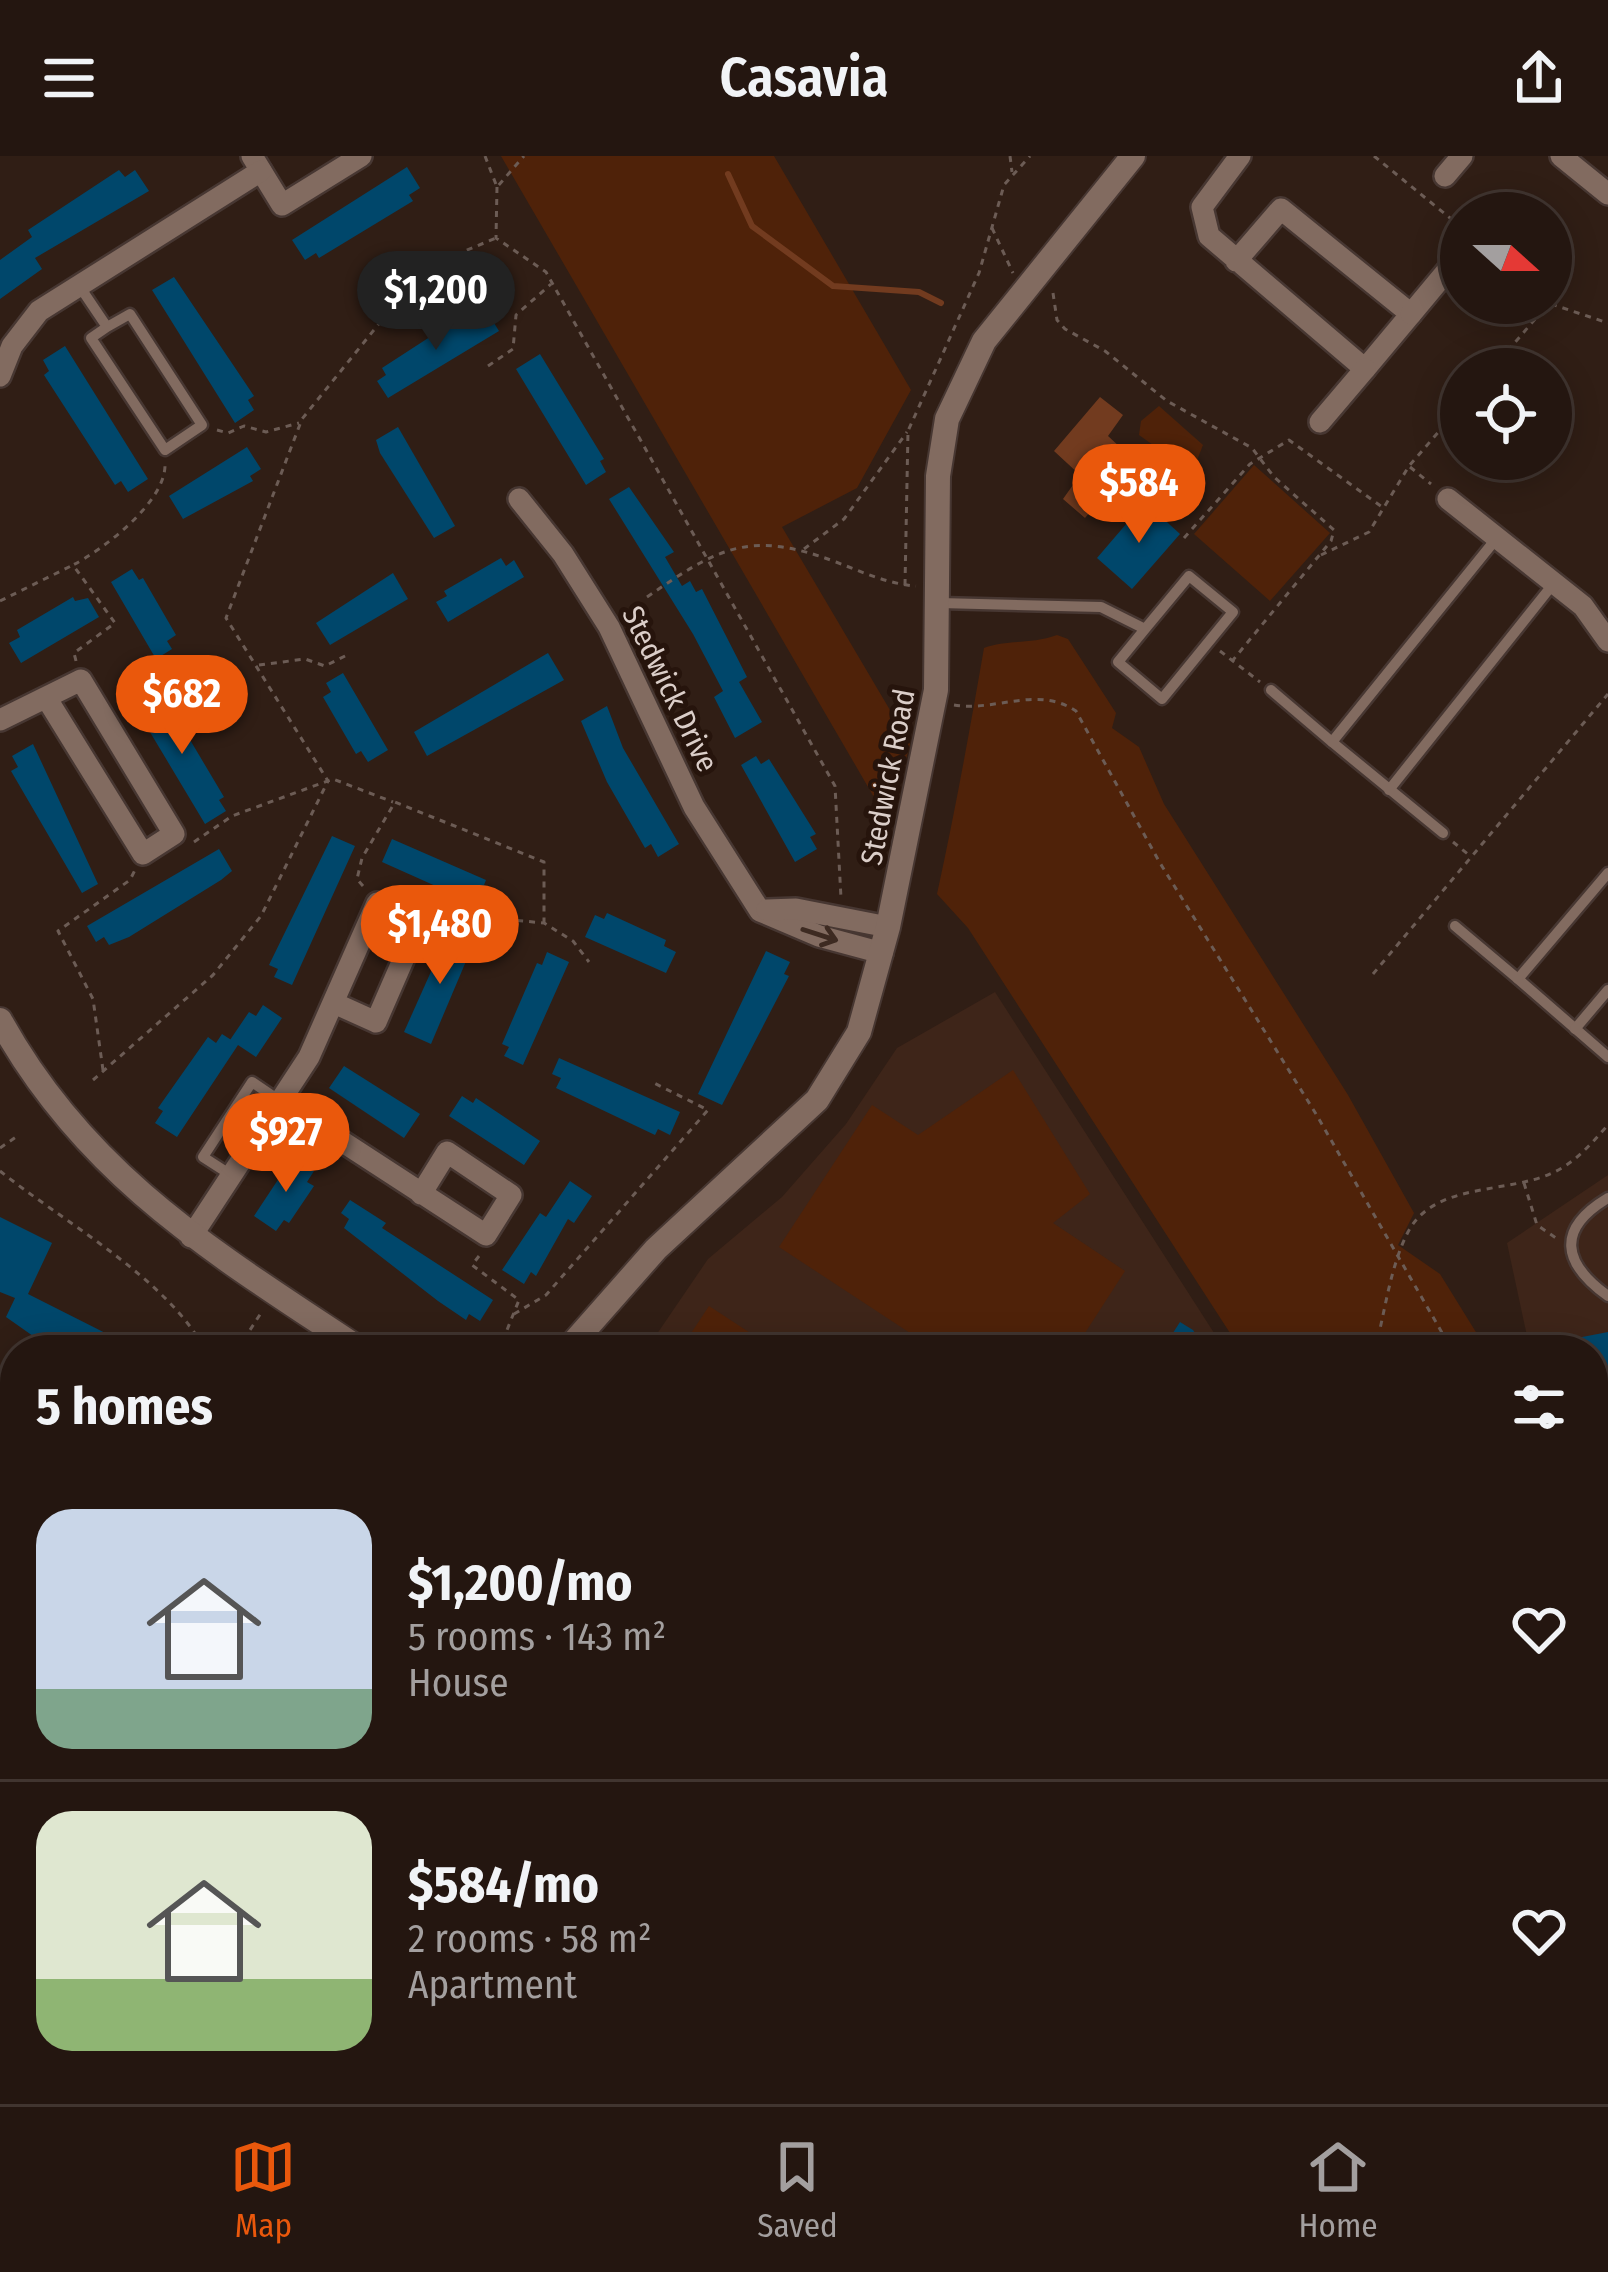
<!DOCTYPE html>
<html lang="en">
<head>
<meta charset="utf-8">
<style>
  body { margin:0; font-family:"Fira Sans Condensed",sans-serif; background:#30231e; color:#f1f3f6; height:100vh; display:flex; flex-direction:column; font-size:45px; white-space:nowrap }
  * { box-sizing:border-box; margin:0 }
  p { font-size:39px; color:#a39f9f }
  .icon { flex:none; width:66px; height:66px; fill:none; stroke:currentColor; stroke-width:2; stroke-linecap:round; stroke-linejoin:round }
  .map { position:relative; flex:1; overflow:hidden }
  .panel { position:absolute; left:0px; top:1179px; width:1608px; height:771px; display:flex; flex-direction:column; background:#241610; border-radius:48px 48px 0 0; box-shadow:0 6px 30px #0003,0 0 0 3px #413530 }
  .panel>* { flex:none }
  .needle { width:78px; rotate:111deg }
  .buttons { position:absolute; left:1440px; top:36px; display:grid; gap:24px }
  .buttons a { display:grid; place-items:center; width:132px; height:132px; border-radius:50%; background:#241610; box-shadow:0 6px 30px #0003,0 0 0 3px #413530; font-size:60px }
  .price { position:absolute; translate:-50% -102px; padding:0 27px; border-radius:42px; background:#ea580c; color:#fff; font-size:39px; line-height:78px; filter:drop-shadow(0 3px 6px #0008) }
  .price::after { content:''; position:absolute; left:50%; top:72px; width:36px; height:27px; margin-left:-18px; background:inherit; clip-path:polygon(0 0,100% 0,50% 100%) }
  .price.on { background:#222; color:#fff }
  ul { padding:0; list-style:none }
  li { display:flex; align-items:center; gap:36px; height:300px; padding:0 36px }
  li+li { border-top:3px solid #413530 }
  li span { display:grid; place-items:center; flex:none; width:336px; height:240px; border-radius:36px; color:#555 }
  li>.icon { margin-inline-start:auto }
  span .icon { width:144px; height:144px; fill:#fffc; stroke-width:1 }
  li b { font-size:51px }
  h2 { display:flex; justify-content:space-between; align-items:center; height:144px; padding:0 36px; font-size:51px }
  header { display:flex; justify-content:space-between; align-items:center; height:156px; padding:0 36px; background:#241610; font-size:54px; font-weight:600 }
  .tabs { display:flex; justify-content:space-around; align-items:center; height:168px; border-top:3px solid #413530; background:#241610; font-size:33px; color:#a39f9f }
  .tabs a { display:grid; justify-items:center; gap:6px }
  .tabs .on { color:#ea580c }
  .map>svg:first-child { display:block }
  .built { fill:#3e2519 }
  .green { fill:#4f2209 }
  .water { fill:#723b1f }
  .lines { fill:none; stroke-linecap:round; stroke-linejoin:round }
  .stream { stroke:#723b1f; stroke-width:6 }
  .building { fill:#00476b }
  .service-casing { stroke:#473732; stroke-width:15 }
  .minor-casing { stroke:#473732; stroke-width:26 }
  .tertiary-casing { stroke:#473732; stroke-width:28 }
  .path { stroke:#6c5c55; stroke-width:3; stroke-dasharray:6 6; stroke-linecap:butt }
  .service { stroke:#826b60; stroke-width:10 }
  .minor { stroke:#826b60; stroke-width:21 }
  .tertiary { stroke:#826b60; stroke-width:24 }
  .oneway { stroke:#3d2a21 }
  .labels { text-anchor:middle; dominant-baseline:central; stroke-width:10; stroke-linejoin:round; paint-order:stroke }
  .street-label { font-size:30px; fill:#dbcec9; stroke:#26140c }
</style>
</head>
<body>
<header><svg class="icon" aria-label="menu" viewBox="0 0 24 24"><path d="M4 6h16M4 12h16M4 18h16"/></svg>Casavia<svg class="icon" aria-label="share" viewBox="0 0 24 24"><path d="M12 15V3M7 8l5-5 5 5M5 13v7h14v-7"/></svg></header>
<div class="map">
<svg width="1608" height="1948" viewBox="0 0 1608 1948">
  <rect width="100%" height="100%" fill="#301e15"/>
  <!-- built -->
  <g class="built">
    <polygon points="995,836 1225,1194 646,1194 708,1103 782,1041 846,968 897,892"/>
    <polygon points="1608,1019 1608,1370 1593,1346 1593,1194 1530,1194 1507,1087"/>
    <polygon points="87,1935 1406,1935 1403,1948 78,1948"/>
  </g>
  <!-- green -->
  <g class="green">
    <polygon points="501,0 774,0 911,234 857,332 782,371 910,588 889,667"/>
    <polygon points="1159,250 1203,289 1192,317 1139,279 1141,265"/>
    <polygon points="1254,309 1330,377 1270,445 1194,378"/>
    <path d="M1057,479L1068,483L1116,557L1112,572L1139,591L1164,648L1348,939L1414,1057L1398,1089L1440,1118L1487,1194H1241L968,772L937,738C955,656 970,573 984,492C1006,483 1030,489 1057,479Z"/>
    <polygon points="1013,914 1090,1038 1053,1067 1125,1115 1074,1194 936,1194 779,1091 872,949 918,979"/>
    <polygon points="709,1150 776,1194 680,1194"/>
    <polygon points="1593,1369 1608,1393 1608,1759 1593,1737"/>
  </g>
  <!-- water -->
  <polygon class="water" points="1100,241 1123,259 1108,280 1134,304 1085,362 1063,343 1080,319 1054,295"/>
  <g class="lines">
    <!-- stream -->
    <polyline class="stream" points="728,18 752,70 833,130 919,136 941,147"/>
  </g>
  <!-- building -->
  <g class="building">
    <polygon points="407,11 420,32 409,39 413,45 319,102 316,97 305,104 292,84"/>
    <polygon points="119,14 125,21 135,14 149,35 35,102 42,113 0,143 0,104 32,81 28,74"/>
    <polygon points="174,121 254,240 248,244 254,254 235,267 152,134"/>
    <polygon points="476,157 480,164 489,159 499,175 388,242 377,225 386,219 382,212 456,164 458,168"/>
    <polygon points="65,190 148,323 128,336 121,325 115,329 44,219 49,215 43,204"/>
    <polygon points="540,198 604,303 600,305 606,316 586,329 516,213"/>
    <polygon points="398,271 455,370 434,382 380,297 376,284"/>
    <polygon points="247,291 261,313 250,320 253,325 183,363 169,340"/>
    <polygon points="629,331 674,396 665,401 682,430 690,425 696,436 702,433 747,521 739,526 762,566 735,582 714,541 723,535 693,478 609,343"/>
    <polygon points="1145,346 1180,378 1132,433 1097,402"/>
    <polygon points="501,402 506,410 514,404 524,421 448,466 436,446 447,440 444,435"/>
    <polygon points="132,413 139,424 143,422 176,479 167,485 172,493 156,503 111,426"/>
    <polygon points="393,417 408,443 330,489 316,467"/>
    <polygon points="73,441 75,445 88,442 99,461 21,507 9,487 20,481 17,474"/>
    <polygon points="548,497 564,524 427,600 414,576"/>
    <polygon points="343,517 388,594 368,606 361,595 356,598 323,541 331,536 326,527"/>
    <polygon points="161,535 224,641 219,644 226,655 205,668 135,551"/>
    <polygon points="607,550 623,592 679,688 658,701 651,688 645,692 607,626 581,565"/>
    <polygon points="33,588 98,728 82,737 11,615 18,611 12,600"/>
    <polygon points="756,600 761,608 769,603 816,678 810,681 817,693 795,706 741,609"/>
    <polygon points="332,680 355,690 292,829 274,821 278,813 269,809"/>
    <polygon points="392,683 486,724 484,729 495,733 487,753 382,706"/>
    <polygon points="219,693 232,715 221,724 129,781 109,789 104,781 96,786 87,770"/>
    <polygon points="607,757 666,784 664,790 676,796 666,817 585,781 595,759 604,763"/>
    <polygon points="450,773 475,784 431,888 404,876"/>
    <polygon points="766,795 790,806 784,818 789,820 722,949 698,938"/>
    <polygon points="547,796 569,806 523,909 504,900 509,891 502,888 537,807 542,809"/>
    <polygon points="263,849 282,862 256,901 238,889 177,981 155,967 163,955 158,952 208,881 216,887 222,878 236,887 230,884 249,856 256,860"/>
    <polygon points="559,902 680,956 670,979 658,973 655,979 556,932 561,922 552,918"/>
    <polygon points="344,910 420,958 404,982 329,932"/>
    <polygon points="462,940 473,947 476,942 540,985 524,1009 449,960"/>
    <polygon points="293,1001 314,1015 307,1026 314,1030 289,1067 284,1064 276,1075 254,1060"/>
    <polygon points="570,1025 592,1040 574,1067 568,1063 536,1120 531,1116 524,1128 502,1114 540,1057 546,1061"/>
    <polygon points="350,1044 386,1067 382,1072 493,1144 480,1165 469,1158 466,1164 438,1145 344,1072 349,1063 341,1057"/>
    <polygon points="0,1061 52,1087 28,1138 139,1194 29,1189 33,1180 6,1161 15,1142 0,1136"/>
    <polygon points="1180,1166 1193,1174 1206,1194 1162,1194"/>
    <polygon points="1608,1176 1608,1224 1593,1227 1593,1194 1552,1194 1551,1187"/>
    <polygon points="0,1660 15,1670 15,1741 0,1730"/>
  </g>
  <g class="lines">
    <defs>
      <g id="service">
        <polyline points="80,131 107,171 91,182 165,294 202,269 130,158 107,171"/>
        <polyline points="940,447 1101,451 1145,473 1118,506 1162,543 1233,456 1189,420 1145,473"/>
        <polyline points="1271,534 1332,586"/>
        <polyline points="1389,634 1554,427"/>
        <polyline points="1443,677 1332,586 1496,383"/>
        <polyline points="1608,717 1518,823 1608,901"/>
        <polyline points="1455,770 1518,823"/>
        <polyline points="1575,873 1608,834"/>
        <polyline points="231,1019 203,1001 252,926 280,945"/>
        <path d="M1608,1042C1556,1073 1562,1107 1608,1140"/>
        <polyline points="0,1895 15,1874"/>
        <polyline points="162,1935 181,1948"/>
        <polyline points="480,1935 496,1948"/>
        <polyline points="618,1935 636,1948"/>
        <polyline points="764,1935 783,1948"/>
        <polyline points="1024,1935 1032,1948"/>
        <polyline points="255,1948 267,1935"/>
        <polyline points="676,1948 685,1935"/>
        <polyline points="787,1948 796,1935"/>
        <polyline points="1282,1948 1288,1935"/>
      </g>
      <g id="minor">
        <polyline points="252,0 282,49 361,0"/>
        <polyline points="1561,0 1608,38"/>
        <polyline points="1445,20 1462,0"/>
        <polyline points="1236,105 1281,53 1411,158 1365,213 1209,80 1202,51 1240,0"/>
        <polyline points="1411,158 1461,98"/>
        <polyline points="0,220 12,190 39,155 261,15"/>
        <polyline points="1320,266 1365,213"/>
        <polyline points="519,343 563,398 609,471 694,651 760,755 819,780 882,797"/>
        <polyline points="1448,343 1583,450 1608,485"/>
        <polyline points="0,564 81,524 174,678 143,698 47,543"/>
        <polyline points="767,754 796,753 888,771"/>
        <polyline points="283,947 486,1079 511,1039 447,996 421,1038"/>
        <polyline points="191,1081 309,901 377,747 420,765 376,866 334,847"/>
        <polyline points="0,1309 15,1329"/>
      </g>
      <g id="tertiary">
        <path d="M0,864C87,1022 217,1098 361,1194"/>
        <polyline points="567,1194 656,1093 817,944 859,876 888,771 936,534 938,320 947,263 984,185 1133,0"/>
        <polyline points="1593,1831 1608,1831"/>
        <polyline points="46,1948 54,1935"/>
        <polyline points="1438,1948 1440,1935"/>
      </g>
    </defs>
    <!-- service casing -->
    <use href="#service" class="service-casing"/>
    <!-- minor casing -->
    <use href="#minor" class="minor-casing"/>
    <!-- tertiary casing -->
    <use href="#tertiary" class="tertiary-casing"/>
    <!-- path -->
    <g class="path">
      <polyline points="485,0 497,31 524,0"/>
      <polyline points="1010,0 1012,16"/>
      <polyline points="1374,0 1461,71"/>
      <polyline points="497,31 496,82 546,116 835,630 841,742"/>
      <polyline points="992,72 1013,117"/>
      <polyline points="1053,137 1057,164 1065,173 1105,195 1167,245 1252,292 1274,321 1334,374 1331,385 1233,504"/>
      <polyline points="1551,148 1608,167"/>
      <polyline points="488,210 513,193 516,159 551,128"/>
      <polyline points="1492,213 1549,147"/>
      <polyline points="217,274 228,277 244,270 266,276 299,267"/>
      <polyline points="1410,311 1431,328"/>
      <polyline points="1184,382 1250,308 1289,284 1382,351"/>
      <polyline points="804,393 844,363 907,276"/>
      <polyline points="1321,399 1369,376 1409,310 1461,250"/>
      <polyline points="905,429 908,275 979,117 1004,29 1030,0"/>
      <path d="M647,441C718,392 749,373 836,406C862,416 888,428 916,430"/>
      <polyline points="0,445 71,410"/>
      <polyline points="1220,495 1260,526"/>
      <path d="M76,505L74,497L115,467L73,409C104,393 164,347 165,310"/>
      <polyline points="259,509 305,503 325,510 349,498"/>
      <path d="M954,549C996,556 1037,529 1076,555L1160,707L1316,958L1452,1194"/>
      <polyline points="194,686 232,660 333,623 393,646"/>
      <polyline points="1453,686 1469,699"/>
      <polyline points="363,730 357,723 362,702 395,646 544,706 544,767"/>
      <polyline points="438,753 485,772 512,764 544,767 573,785 589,806"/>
      <polyline points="1373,818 1608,538"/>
      <polyline points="103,914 93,843 58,775 130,724 135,714"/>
      <polyline points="93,924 213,819 261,760 328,625 226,462 302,263 424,112 496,82"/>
      <polyline points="0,992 19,979"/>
      <path d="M0,1015C62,1065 168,1123 205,1194"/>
      <polyline points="1524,1027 1537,1069 1556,1082"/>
      <polyline points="479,1100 472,1109 519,1144 499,1194"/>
      <polyline points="514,1158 546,1139 708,954 652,926"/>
      <polyline points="237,1194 261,1157"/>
      <path d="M1375,1194C1385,1156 1390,1111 1408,1076C1434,1026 1507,1038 1552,1017C1575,1007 1591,988 1608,969"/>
      <polyline points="1593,1429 1608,1449"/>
      <polyline points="4,1552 5,1599"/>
      <polyline points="0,1555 15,1542"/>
      <polyline points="0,1597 15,1609"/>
      <polyline points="0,1756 15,1766"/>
      <polyline points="320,1935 338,1948"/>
      <polyline points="350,1935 362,1944 359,1948"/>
      <polyline points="297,1948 306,1935"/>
      <polyline points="318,1948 327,1935"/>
    </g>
    <!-- service -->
    <use href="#service" class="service"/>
    <!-- minor -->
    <use href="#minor" class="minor"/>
    <!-- tertiary -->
    <use href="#tertiary" class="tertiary"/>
  </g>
  <!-- one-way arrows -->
  <defs><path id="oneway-shaft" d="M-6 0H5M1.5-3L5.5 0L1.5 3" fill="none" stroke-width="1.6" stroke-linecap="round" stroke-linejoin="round" transform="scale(3)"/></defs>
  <use class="oneway" href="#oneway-shaft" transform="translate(820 779) rotate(18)"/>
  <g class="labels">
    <!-- street labels -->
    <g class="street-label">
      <text transform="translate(670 533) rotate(64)">Stedwick Drive</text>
      <text transform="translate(888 621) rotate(-79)">Stedwick Road</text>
    </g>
  </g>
</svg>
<div class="buttons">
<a><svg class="needle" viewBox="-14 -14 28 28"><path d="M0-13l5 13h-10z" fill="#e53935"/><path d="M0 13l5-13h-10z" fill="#a39f9f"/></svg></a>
<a><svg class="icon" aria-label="locate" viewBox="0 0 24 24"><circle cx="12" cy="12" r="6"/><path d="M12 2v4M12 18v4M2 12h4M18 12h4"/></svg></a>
</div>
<b class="price on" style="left:436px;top:197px">$1,200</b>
<b class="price" style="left:1139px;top:390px">$584</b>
<b class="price" style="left:182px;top:601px">$682</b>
<b class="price" style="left:440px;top:831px">$1,480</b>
<b class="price" style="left:286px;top:1039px">$927</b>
<section class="panel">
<h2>5 homes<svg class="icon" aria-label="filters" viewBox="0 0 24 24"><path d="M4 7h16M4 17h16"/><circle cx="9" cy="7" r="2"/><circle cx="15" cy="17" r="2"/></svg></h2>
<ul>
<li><span style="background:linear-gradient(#c9d6e8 75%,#7fa58c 0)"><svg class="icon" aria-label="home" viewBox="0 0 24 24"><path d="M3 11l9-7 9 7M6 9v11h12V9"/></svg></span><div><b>$1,200/mo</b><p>5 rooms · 143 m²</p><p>House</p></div><svg class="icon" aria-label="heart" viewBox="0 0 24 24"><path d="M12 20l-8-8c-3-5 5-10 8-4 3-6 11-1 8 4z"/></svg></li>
<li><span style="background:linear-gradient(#dfe7d0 70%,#8fb573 0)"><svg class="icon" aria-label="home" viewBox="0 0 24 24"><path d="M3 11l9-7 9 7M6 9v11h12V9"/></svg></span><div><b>$584/mo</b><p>2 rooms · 58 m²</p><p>Apartment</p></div><svg class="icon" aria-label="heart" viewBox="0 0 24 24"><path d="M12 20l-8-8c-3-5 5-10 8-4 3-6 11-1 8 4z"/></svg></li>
</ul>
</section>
</div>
<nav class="tabs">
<a class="on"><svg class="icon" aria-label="map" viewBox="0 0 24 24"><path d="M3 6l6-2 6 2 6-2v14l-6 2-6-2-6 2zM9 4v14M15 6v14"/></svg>Map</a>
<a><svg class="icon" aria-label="saved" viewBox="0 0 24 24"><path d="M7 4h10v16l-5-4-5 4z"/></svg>Saved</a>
<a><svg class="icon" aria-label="home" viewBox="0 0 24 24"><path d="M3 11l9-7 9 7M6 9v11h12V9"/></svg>Home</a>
</nav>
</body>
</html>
